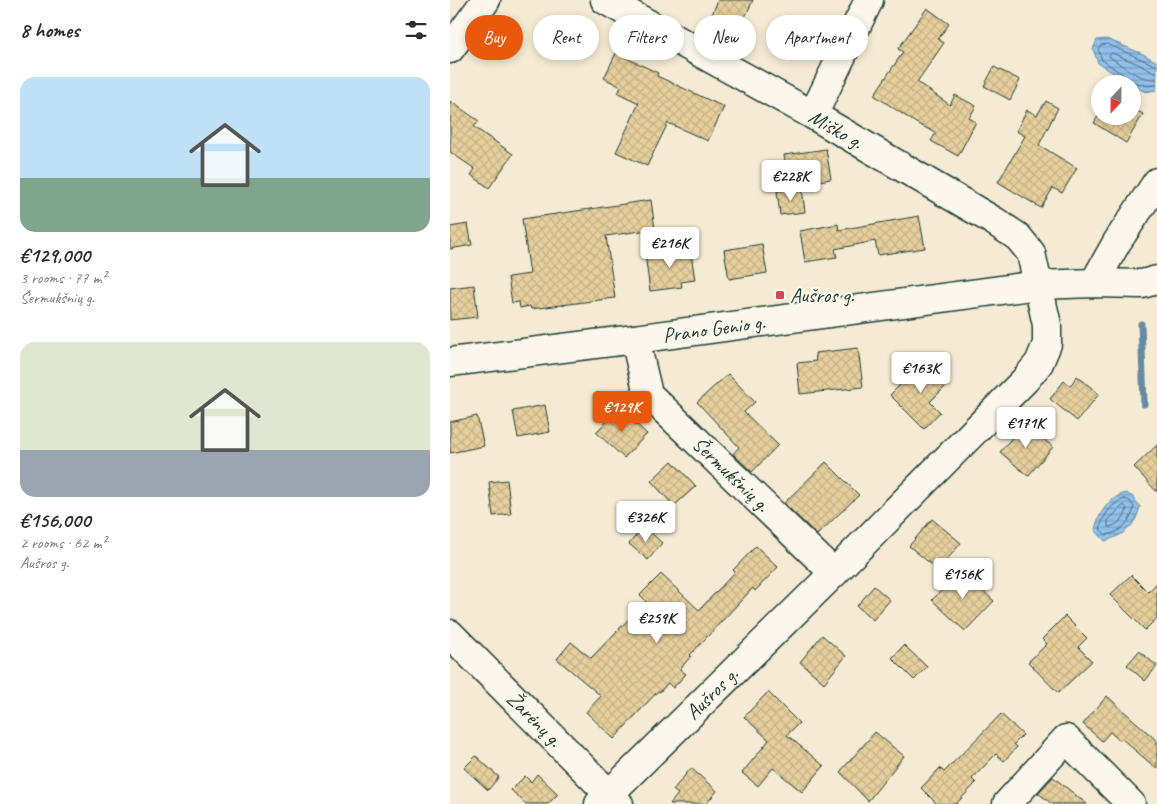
<!DOCTYPE html>
<html lang="en">
<head>
<meta charset="utf-8">
<style>
  body { margin:0; font-family:Caveat,sans-serif; background:#f7f7f7; color:#2b2b33; height:100vh; display:flex; flex-direction:column; font-size:19px; white-space:nowrap }
  * { box-sizing:border-box; margin:0 }
  p { font-size:16px; color:#7c7c81 }
  .icon { flex:none; width:28px; height:28px; fill:none; stroke:currentColor; stroke-width:2; stroke-linecap:round; stroke-linejoin:round }
  .map { position:relative; flex:1; overflow:hidden }
  .side { display:flex; flex-direction:column; background:#fff; width:450px }
  .side>* { flex:none }
  .hud { position:absolute; left:15px; top:15px; width:475px; height:45px; display:flex; gap:10px }
  .needle { width:32px; rotate:202deg }
  .controls { position:absolute; left:641px; top:75px; display:grid; gap:10px }
  .controls a { display:grid; place-items:center; width:50px; height:50px; border-radius:50%; background:#fff; box-shadow:0 2px 8px #0003; font-size:25px }
  .price { position:absolute; translate:-50% -42px; padding:0 11px; border-radius:5px; background:#fff; color:#222; font-size:16px; line-height:32px; filter:drop-shadow(0 1px 2px #0008) }
  .price::after { content:''; position:absolute; left:50%; top:30px; width:15px; height:11px; margin-left:-8px; background:inherit; clip-path:polygon(0 0,100% 0,50% 100%) }
  .price.active { background:#ea580c; color:#fff }
  ul { padding:0; list-style:none }
  li { display:grid; align-content:center; gap:10px; height:265px; padding:0 20px }
  li span { display:grid; place-items:center; height:155px; border-radius:15px; color:#555 }
  li>.icon { margin-inline-start:auto }
  span .icon { width:90px; height:90px; fill:#fffc; stroke-width:1 }
  li b { font-size:21px }
  h2 { display:flex; justify-content:space-between; align-items:center; height:60px; padding:0 20px; font-size:21px }
  .pill { padding:0 18px; border-radius:22px; background:#fff; box-shadow:0 2px 8px #0003; font-size:18px; line-height:45px }
  .pill.active { background:#ea580c; color:#fff }
  main { display:flex; flex:1; min-height:0 }
  .map>svg:first-child { display:block }
  .water { fill:url(#water-rules); stroke:#658ca3 }
  .lines { fill:none; stroke-linecap:round; stroke-linejoin:round }
  .shore { stroke:#4d727e; stroke-width:1 }
  .stream { stroke:#658ca3; stroke-width:7 }
  .building { fill:url(#building-cross-hatch); stroke:#1f3d34 }
  .minor-casing { stroke:#1f3d34; stroke-width:31 }
  .minor { stroke:#fbf7ec; stroke-width:28 }
  .poi-dot { fill:#d1495b; stroke:#fbf7ec; stroke-width:2 }
  .labels { text-anchor:middle; dominant-baseline:central; stroke-width:4.5; stroke-linejoin:round; paint-order:stroke }
  .street-label { font-size:21px; fill:#1f3d34; stroke:#fbf7ec }
  .poi-label { font-size:21px; fill:#1f3d34; stroke:#fbf7ec; text-anchor:start }
</style>
</head>
<body>
<main>
<section class="side">
<h2>8 homes<svg class="icon" aria-label="filters" viewBox="0 0 24 24"><path d="M4 7h16M4 17h16"/><circle cx="9" cy="7" r="2"/><circle cx="15" cy="17" r="2"/></svg></h2>
<ul>
<li><span style="background:linear-gradient(#bfe0f5 65%,#7fa58c 0)"><svg class="icon" aria-label="home" viewBox="0 0 24 24"><path d="M3 11l9-7 9 7M6 9v11h12V9"/></svg></span><div><b>€129,000</b><p>3 rooms · 77 m²</p><p>Šermukšnių g.</p></div></li>
<li><span style="background:linear-gradient(#dfe7d0 70%,#9aa5b1 0)"><svg class="icon" aria-label="home" viewBox="0 0 24 24"><path d="M3 11l9-7 9 7M6 9v11h12V9"/></svg></span><div><b>€156,000</b><p>2 rooms · 62 m²</p><p>Aušros g.</p></div></li>
</ul>
</section>
<div class="map">
<svg width="707" height="804" viewBox="0 0 707 804">
  <defs>
    <pattern id="water-rules" width="6" height="5" patternUnits="userSpaceOnUse" patternTransform="scale(1.25)"><rect width="6" height="5" fill="#93c1ed"/><path d="M0 2.5h6" fill="none" stroke="#779ec1"/></pattern>
    <pattern id="building-cross-hatch" width="8" height="8" patternUnits="userSpaceOnUse" patternTransform="scale(1.25)"><rect width="8" height="8" fill="#e7cf9d"/><path d="M0 0l8 8M0 8l8-8" fill="none" stroke="#c6b388"/></pattern>
  </defs>
  <rect width="100%" height="100%" fill="#f5ebd4"/>
  <filter id="ink" filterUnits="userSpaceOnUse"><feTurbulence type="fractalNoise" baseFrequency=".02" numOctaves="2"/><feDisplacementMap in="SourceGraphic" scale="10" xChannelSelector="R" yChannelSelector="G"/><feConvolveMatrix kernelMatrix="1 2 1 2 8 2 1 2 1" color-interpolation-filters="sRGB"/></filter>
  <g filter="url(#ink)">
    <!-- water -->
    <g class="water">
      <polygon points="657,39 693,54 707,62 706,90 696,92 683,86 682,84 680,84 648,63 643,49 647,40"/>
      <path d="M676,493L683,497L690,507C685,527 674,535 655,541L645,530C648,514 659,497 676,493Z"/>
    </g>
    <g class="lines">
      <!-- shore -->
      <g class="shore">
        <polyline points="707,66 657,44 651,45 648,49 652,60 682,81 697,86 707,85"/>
        <path d="M707,72L701,71L688,64L662,53L659,55L660,57C676,68 688,80 707,79"/>
        <path d="M675,499L680,501L684,507C682,521 670,533 656,535L650,529C652,517 663,501 675,499Z"/>
        <path d="M674,505L677,509C676,517 666,527 658,527V521Z"/>
      </g>
      <!-- stream -->
      <polyline class="stream" points="691,324 694,404"/>
    </g>
    <!-- building -->
    <g class="building">
      <polygon points="268,0 303,0 289,30 261,17"/>
      <polygon points="477,8 499,24 488,39 494,43 467,82 500,105 505,95 526,106 519,118 526,122 508,156 481,141 486,133 466,123 424,95 453,52 448,49"/>
      <polygon points="334,20 366,35 356,56 324,41"/>
      <polygon points="166,53 208,73 207,76 274,107 258,141 218,123 197,166 166,152 189,103 168,93 171,87 154,78"/>
      <polygon points="544,67 570,80 560,100 534,86"/>
      <polygon points="0,101 29,121 24,127 63,154 39,188 21,175 25,169 0,152"/>
      <polygon points="596,101 608,108 589,145 627,168 612,193 603,188 591,208 548,182 575,136 566,131 577,110 587,115"/>
      <polygon points="682,108 693,114 676,143 644,123 650,113 650,116 682,116"/>
      <polygon points="376,149 381,179 339,186 334,155"/>
      <polygon points="352,188 355,212 330,215 327,191"/>
      <polygon points="201,200 205,229 156,236 165,298 81,309 80,306 70,308 69,302 62,303 58,277 80,274 72,219"/>
      <polygon points="469,216 475,248 428,255 425,241 385,249 387,257 355,262 350,231 388,224 389,230"/>
      <polygon points="18,224 22,245 0,249 0,227"/>
      <polygon points="312,244 317,273 279,279 274,250"/>
      <polygon points="240,247 245,280 231,282 232,287 200,291 195,254"/>
      <polygon points="24,285 28,317 0,320 0,288"/>
      <polygon points="408,348 413,387 350,394 347,363 366,361 365,353"/>
      <polygon points="475,360 499,383 480,402 490,412 474,429 440,395"/>
      <polygon points="278,374 305,402 294,412 328,445 302,472 283,454 289,447 247,402"/>
      <polygon points="627,376 649,394 627,421 600,399 614,381 620,386"/>
      <polygon points="95,405 100,432 68,438 63,411"/>
      <polygon points="170,408 197,434 174,458 146,432"/>
      <polygon points="27,416 34,446 0,453 0,422"/>
      <polygon points="574,423 603,447 578,476 550,452"/>
      <polygon points="707,445 707,492 684,467"/>
      <polygon points="222,461 246,486 224,506 201,481"/>
      <polygon points="376,462 409,495 367,535 334,503"/>
      <polygon points="57,480 61,514 43,516 39,482"/>
      <polygon points="482,519 511,543 488,570 459,546"/>
      <polygon points="194,526 212,543 198,560 179,544"/>
      <polygon points="306,546 328,567 305,591 303,588 240,655 241,656 230,669 236,674 223,688 218,683 210,692 208,691 164,739 136,712 151,696 107,659 121,642 141,658 196,601 190,595 211,574 249,610 285,572 283,570"/>
      <polygon points="511,570 544,601 515,631 482,600"/>
      <polygon points="681,575 698,592 707,583 707,618 695,630 660,595"/>
      <polygon points="424,586 440,600 423,620 407,606"/>
      <polygon points="615,616 637,638 628,647 642,661 608,693 578,662 597,644 592,639"/>
      <polygon points="372,635 396,656 374,683 350,662"/>
      <polygon points="454,645 477,667 464,680 442,658"/>
      <polygon points="689,651 707,666 695,681 677,665"/>
      <polygon points="318,692 349,723 337,735 374,766 352,792 323,768 308,786 292,773 319,740 294,717"/>
      <polygon points="657,696 707,741 707,769 672,739 670,741 660,732 652,741 633,724"/>
      <polygon points="551,714 573,735 564,744 567,747 554,761 546,754 522,779 526,783 506,804 487,804 471,788 490,768 494,772"/>
      <polygon points="425,732 454,756 418,801 390,772"/>
      <polygon points="26,756 49,777 38,790 14,768"/>
      <polygon points="241,768 267,791 256,804 220,804 228,794 223,790"/>
      <polygon points="87,774 108,794 98,804 76,804 61,790 75,776 81,782"/>
      <polygon points="603,777 637,804 602,804 588,793"/>
    </g>
    <g class="lines">
      <defs>
        <g id="minor">
          <polyline points="0,49 36,0"/>
          <polyline points="363,115 419,0"/>
          <polyline points="644,283 667,242 707,182"/>
          <path id="s1" d="M185,339L198,394L384,573"/>
          <path id="s2" d="M0,362L185,339L588,285L644,283L692,284L707,280"/>
          <path id="s3" d="M0,634L169,804"/>
          <path id="s4" d="M149,804L384,573L575,380L589,363L597,344V325L581,253L568,237L544,221L363,115L155,0"/>
          <polyline points="557,804 616,739 681,804"/>
        </g>
      </defs>
      <!-- minor casing -->
      <use href="#minor" class="minor-casing"/>
      <!-- minor -->
      <use href="#minor" class="minor"/>
    </g>
  </g>
  <!-- markers -->
  <rect class="poi-dot" x="325" y="290" width="10" height="10" rx="2.5"/>
  <g class="labels">
    <!-- street labels -->
    <g class="street-label">
      <text transform="translate(386 129) rotate(30)">Miško g.</text>
      <text stroke="none"><textPath href="#s2" startOffset="266">Prano Genio g.</textPath></text>
      <text stroke="none"><textPath href="#s1" startOffset="172">Šermukšnių g.</textPath></text>
      <text stroke="none"><textPath href="#s4" startOffset="158">Aušros g.</textPath></text>
      <text stroke="none"><textPath href="#s3" startOffset="120">Žarėnų g.</textPath></text>
    </g>
    <!-- poi labels -->
    <g class="poi-label">
      <text x="340" y="295">Aušros g.</text>
    </g>
  </g>
</svg>
<div class="controls">
<a><svg class="needle" viewBox="-14 -14 28 28"><path d="M0-13l5 13h-10z" fill="#e53935"/><path d="M0 13l5-13h-10z" fill="#7c7c81"/></svg></a>
</div>
<b class="price" style="left:341px;top:202px">€228K</b>
<b class="price" style="left:220px;top:269px">€216K</b>
<b class="price" style="left:471px;top:394px">€163K</b>
<b class="price active" style="left:172px;top:433px">€129K</b>
<b class="price" style="left:576px;top:449px">€171K</b>
<b class="price" style="left:196px;top:543px">€326K</b>
<b class="price" style="left:513px;top:600px">€156K</b>
<b class="price" style="left:207px;top:644px">€259K</b>
<div class="hud">
<a class="pill active">Buy</a>
<a class="pill">Rent</a>
<a class="pill">Filters</a>
<a class="pill">New</a>
<a class="pill">Apartment</a>
</div>
</div>
</main>
</body>
</html>
